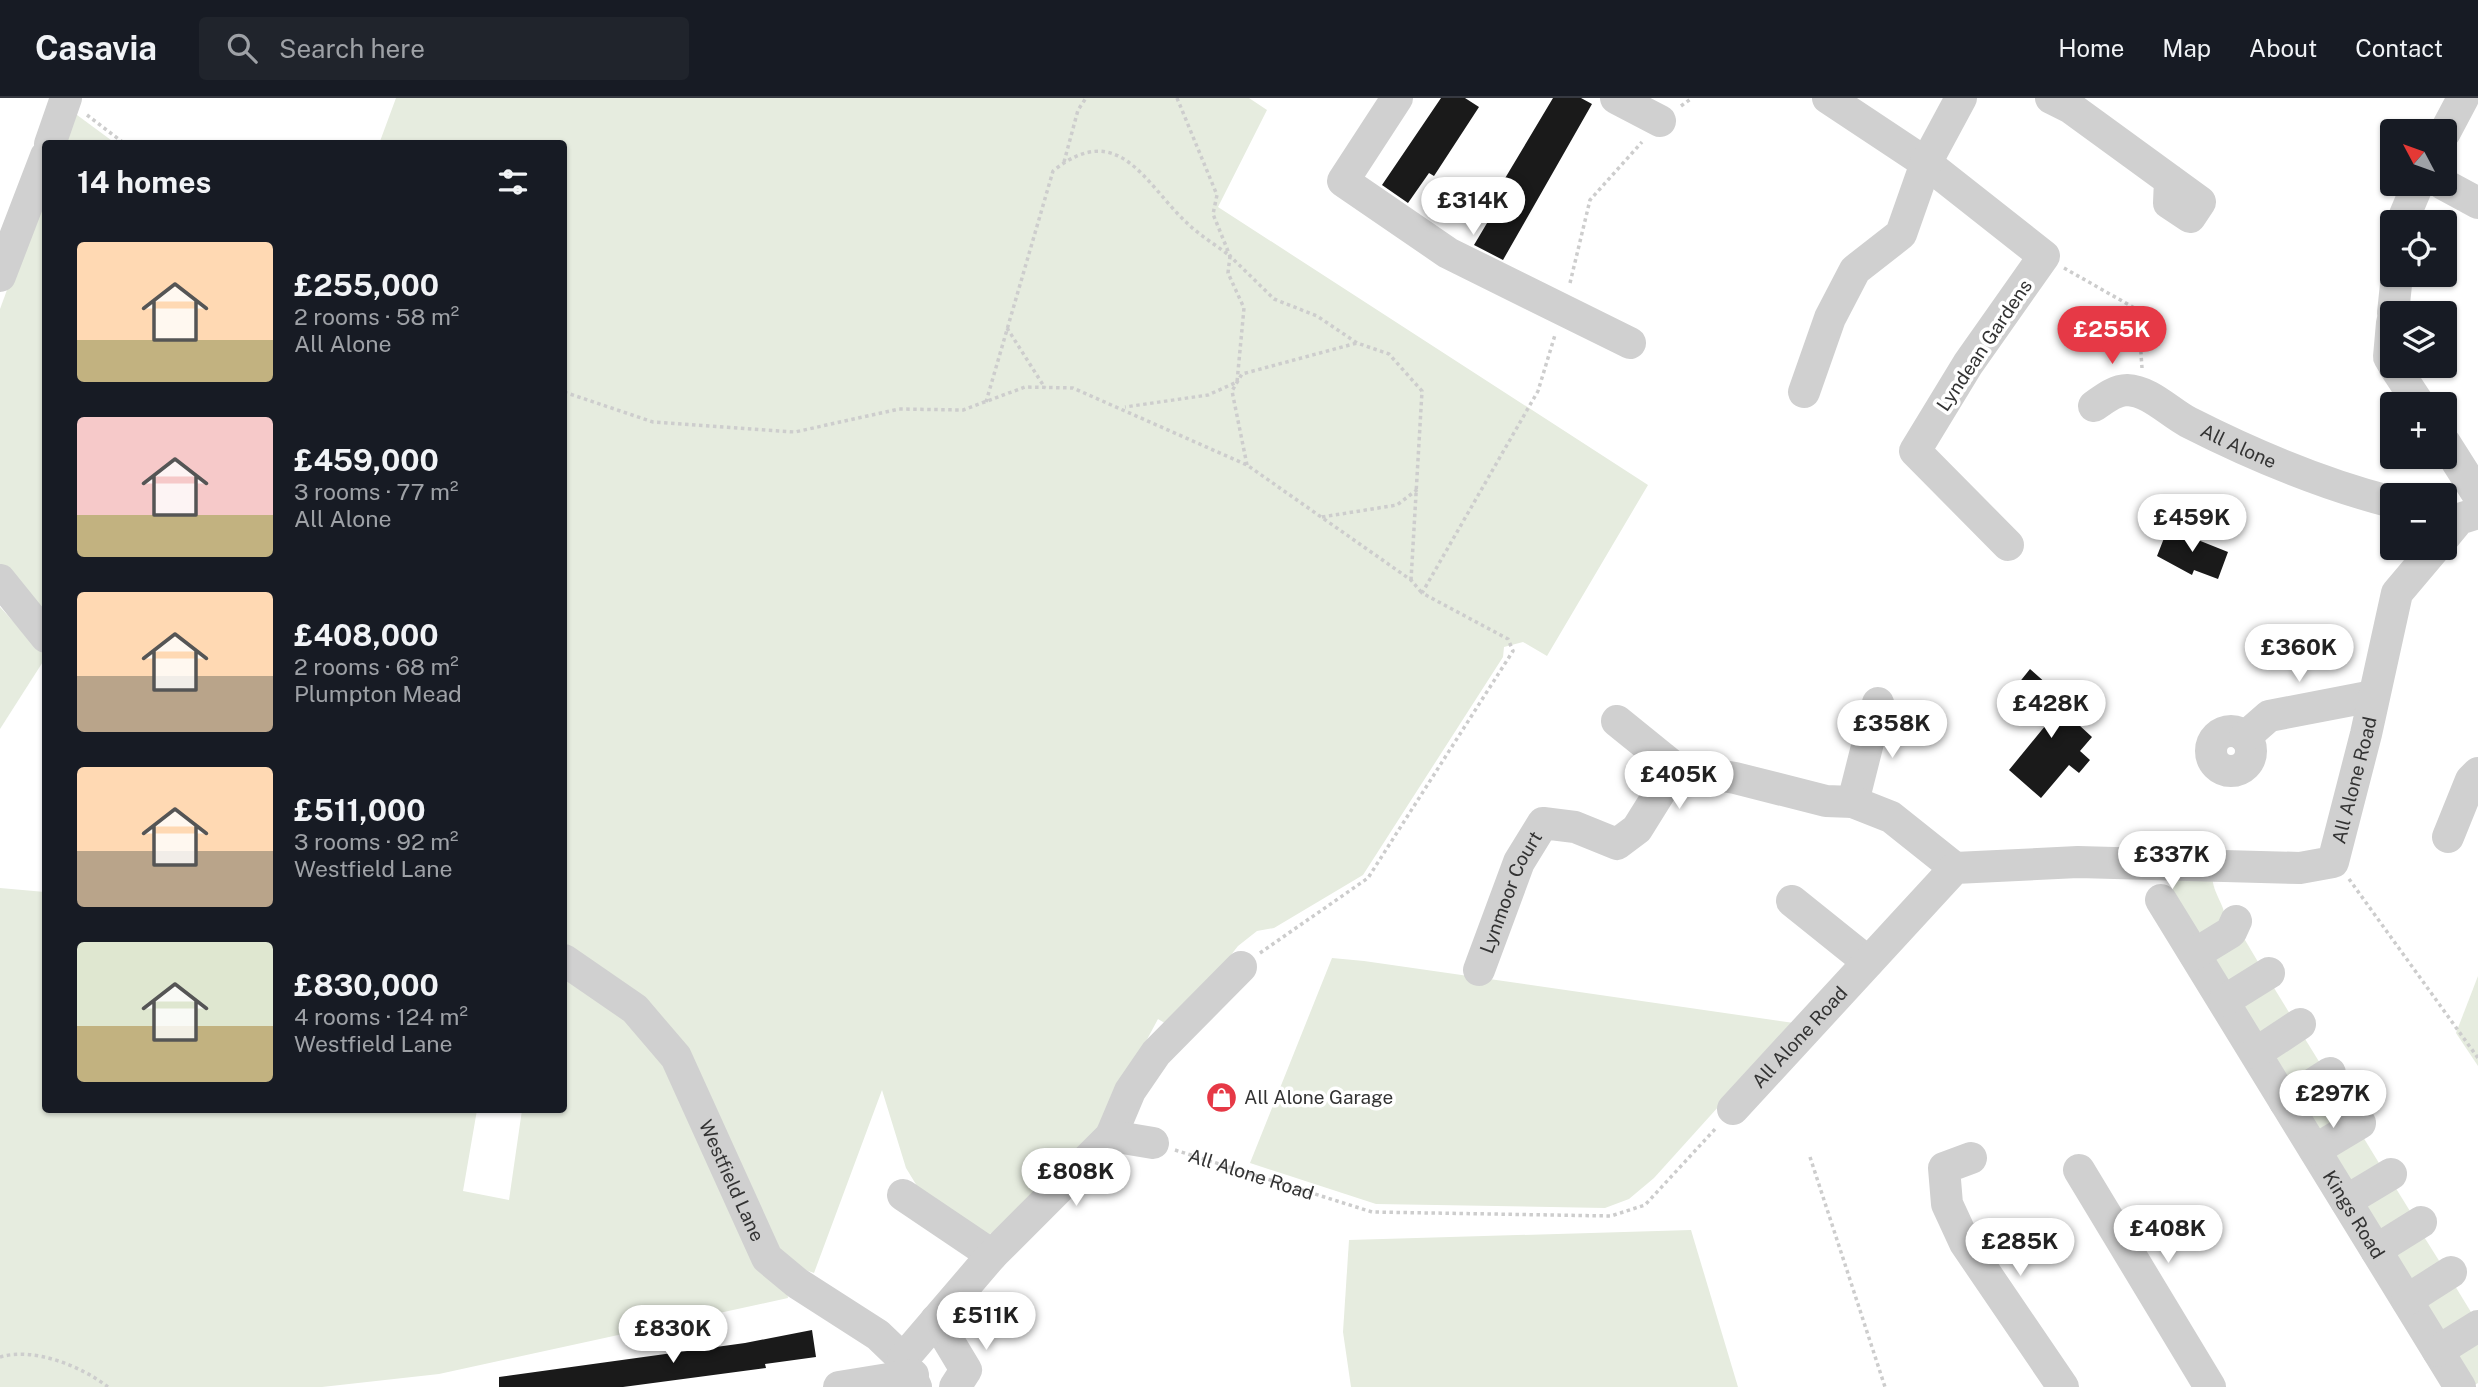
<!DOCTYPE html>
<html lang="en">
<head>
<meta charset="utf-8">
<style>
  body { margin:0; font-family:"Public Sans",sans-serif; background:#20242c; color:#f1f3f6; height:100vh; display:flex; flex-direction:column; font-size:26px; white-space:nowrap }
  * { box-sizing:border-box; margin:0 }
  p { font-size:23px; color:#9ea1a6 }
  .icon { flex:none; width:38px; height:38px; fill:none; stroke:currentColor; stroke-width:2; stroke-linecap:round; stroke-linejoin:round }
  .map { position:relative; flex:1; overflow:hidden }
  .drawer { position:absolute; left:42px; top:42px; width:525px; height:973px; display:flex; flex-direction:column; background:#171b24; border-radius:7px; box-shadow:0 2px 5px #0004 }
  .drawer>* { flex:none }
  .needle { width:46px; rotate:311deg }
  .buttons { position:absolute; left:2380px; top:21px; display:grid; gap:14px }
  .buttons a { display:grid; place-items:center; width:77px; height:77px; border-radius:7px; background:#171b24; box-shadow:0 2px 5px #0004; font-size:35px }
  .price { position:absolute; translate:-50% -60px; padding:0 16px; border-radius:24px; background:#fff; color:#222; font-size:23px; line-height:46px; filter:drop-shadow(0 2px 4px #0008) }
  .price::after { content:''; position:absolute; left:50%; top:42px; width:21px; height:16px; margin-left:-10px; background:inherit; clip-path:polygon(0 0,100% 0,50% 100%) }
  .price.selected { background:#e63946; color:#fff }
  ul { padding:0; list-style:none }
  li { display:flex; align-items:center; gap:21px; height:175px; padding:0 35px }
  li span { display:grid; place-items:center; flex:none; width:196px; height:140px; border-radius:7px; color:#555 }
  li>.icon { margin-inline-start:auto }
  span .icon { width:84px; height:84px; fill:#fffc; stroke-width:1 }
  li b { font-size:30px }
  h2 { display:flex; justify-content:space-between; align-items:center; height:84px; padding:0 35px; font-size:30px }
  header { display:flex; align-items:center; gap:42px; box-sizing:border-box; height:98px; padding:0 35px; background:#171b24; border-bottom:2px solid #363941 }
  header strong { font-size:33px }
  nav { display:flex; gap:38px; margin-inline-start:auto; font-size:24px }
  .search { width:490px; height:63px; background:#20242c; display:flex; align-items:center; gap:18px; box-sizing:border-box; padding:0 24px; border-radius:7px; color:#9ea1a6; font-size:26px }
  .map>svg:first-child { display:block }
  .green { fill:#e6ecdf }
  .building { fill:#1a1a1a }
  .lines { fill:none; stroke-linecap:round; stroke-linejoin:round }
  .path { stroke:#cdcdcd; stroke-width:3.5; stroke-dasharray:3.5 3.5; stroke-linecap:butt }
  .minor { stroke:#d0d0d0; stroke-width:32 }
  .labels { text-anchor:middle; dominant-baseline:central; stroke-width:7; stroke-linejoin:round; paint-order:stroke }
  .street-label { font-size:19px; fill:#333; stroke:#fff }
  .poi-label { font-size:19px; fill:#333; stroke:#fff; text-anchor:start }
</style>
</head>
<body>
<header>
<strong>Casavia</strong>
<div class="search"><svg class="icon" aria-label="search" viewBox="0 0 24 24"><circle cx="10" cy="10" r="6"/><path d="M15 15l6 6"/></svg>Search here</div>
<nav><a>Home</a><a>Map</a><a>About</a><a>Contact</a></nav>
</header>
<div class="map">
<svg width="2478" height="1289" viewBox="0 0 2478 1289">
  <rect width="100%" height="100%" fill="#fff"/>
  <!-- green -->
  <g class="green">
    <polygon points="396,0 1249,0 1267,12 1218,109 1648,387 1547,558 1523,544 1504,549 1503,559 1363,777 1274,830 1257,833 1238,848 1173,930 1158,921 1101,1027 1004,1126 983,1141 931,1111 906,1070 882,992 814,1175 788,1166 767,1146 644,902 564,845 564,46 379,46"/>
    <polygon points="73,14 115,45 62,46"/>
    <polygon points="45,89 45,524 0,472 0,211"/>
    <polygon points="0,509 46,559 0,631"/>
    <path d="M2212,777C2213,798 2226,806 2225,824L2203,835L2195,833L2173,794V781Z"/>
    <polygon points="0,790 45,794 46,1012 477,1012 463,1093 509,1102 522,1012 564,1012 564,872 656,945 787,1191 788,1200 439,1276 322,1289 0,1289"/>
    <polygon points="2242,837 2261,869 2229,889 2209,857"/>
    <polygon points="1332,860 1364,863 1794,925 1654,1080 1629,1101 1605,1110 1376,1106 1250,1065"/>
    <polygon points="2478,878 2478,968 2456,935"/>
    <polygon points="2271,885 2293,921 2260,940 2239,906"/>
    <polygon points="2302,936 2323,970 2290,990 2270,956"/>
    <polygon points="2332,985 2353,1019 2321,1039 2300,1005"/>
    <polygon points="2360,1034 2382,1070 2351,1089 2329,1053"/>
    <polygon points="2392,1084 2413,1118 2381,1138 2360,1104"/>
    <polygon points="1691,1132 1738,1289 1351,1289 1343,1234 1349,1142"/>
    <polygon points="2421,1134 2443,1169 2412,1188 2390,1153"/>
    <polygon points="2452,1183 2474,1219 2443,1239 2421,1203"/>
    <polygon points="2478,1238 2478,1285 2473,1288 2452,1254"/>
  </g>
  <!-- building -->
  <g class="building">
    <polygon points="1441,0 1465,0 1479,9 1434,78 1429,75 1408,105 1382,87"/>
    <polygon points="1553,0 1581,0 1592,6 1503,162 1474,147 1490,120 1487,118 1501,93 1498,92"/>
    <polygon points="2168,430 2228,454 2218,481 2194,472 2192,477 2157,458"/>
    <polygon points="2030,571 2085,620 2079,627 2092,639 2080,653 2090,662 2079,675 2069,667 2041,700 2009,672 2054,617 2018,586"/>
    <polygon points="812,1232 816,1259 765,1266 766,1270 623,1289 499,1289 499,1279 745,1245"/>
  </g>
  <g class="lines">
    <!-- path -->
    <g class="path">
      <polyline points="1177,0 1217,97 1213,116 1230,158 1274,201 1317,218 1357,245 1389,256 1422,293 1411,482"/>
      <polyline points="1681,8 1692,0"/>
      <polyline points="87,17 125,46"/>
      <polyline points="1064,64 1078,12 1086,0"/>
      <polyline points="2064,170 2138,212 2142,270"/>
      <polyline points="1570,185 1590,102 1642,44"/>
      <polyline points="1007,230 1045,290"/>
      <polyline points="564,294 653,324 795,334 899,311 963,312 1025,289 1073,290 1247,367 1411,482 1422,495"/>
      <path d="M986,304L1053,73C1119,20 1145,86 1187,125C1199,137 1216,147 1230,158L1228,175L1244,210L1237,284L1208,297L1125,309"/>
      <polyline points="1247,367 1232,293 1242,276 1357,245"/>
      <polyline points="1322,419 1397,407 1418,391"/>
      <polyline points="2349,781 2478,960"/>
      <polyline points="1260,855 1368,780 1513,553 1508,541 1422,495 1538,293 1555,237"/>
      <path id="s1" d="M1175,1052L1372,1114L1611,1118L1645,1107L1717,1029"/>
      <polyline points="1810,1059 1885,1289"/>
      <path d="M0,1259C34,1249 81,1268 108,1289"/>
    </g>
    <!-- minor -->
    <g class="minor">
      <polyline points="1397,0 1343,83 1448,155 1630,245"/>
      <polyline points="1616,0 1660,23"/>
      <polyline points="1828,0 1926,65 2044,158 1968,266 1915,353 2008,447"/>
      <polyline points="2051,0 2071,10 2200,104 2190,119 2169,105 2170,82"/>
      <polyline points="2445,34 2463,0"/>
      <polyline points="50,46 66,0"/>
      <polyline points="2443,86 2478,105"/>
      <polyline points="2402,124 2418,86"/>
      <polyline points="0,178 46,58"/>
      <polyline points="2393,215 2397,177"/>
      <polyline points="2392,225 2389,259 2392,264"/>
      <polyline points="2394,268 2419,306"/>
      <polyline points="1804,294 1830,220 1855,172 1901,136 1926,65 1961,0"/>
      <path id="s2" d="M2094,308C2104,301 2115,292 2127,292C2150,293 2169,314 2188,324C2253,357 2322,386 2392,404"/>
      <polyline points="2445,345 2478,397"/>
      <polyline points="2445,438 2459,421 2478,415"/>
      <polyline points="0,482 46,539"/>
      <polyline points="1617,623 1675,670"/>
      <circle cx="2231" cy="653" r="20"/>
      <polyline points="2245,639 2269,618 2373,598"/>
      <polyline points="1853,704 1878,605"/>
      <polyline points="2448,739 2471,682 2478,675"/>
      <path id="s3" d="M2161,802L2460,1289"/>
      <polyline points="1792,803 1868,864"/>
      <polyline points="2195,856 2231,834 2236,823"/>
      <path id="s4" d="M564,862L635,911L676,959L767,1160L797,1185L878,1237L903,1261L916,1289"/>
      <path id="s5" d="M1479,872L1519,764L1543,725L1575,729L1617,746L1637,731L1675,670L1735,680L1826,703L1853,704L1891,719L1955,770"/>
      <polyline points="2224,903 2269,875"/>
      <polyline points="2256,955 2300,926"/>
      <polyline points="2285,1004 2330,975"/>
      <path id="s6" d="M1733,1011L1955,770L2078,764L2300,770L2333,764L2366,636L2397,495L2435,450"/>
      <polyline points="1111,1038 1130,993 1156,955 1241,869"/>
      <polyline points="2315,1052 2360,1025"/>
      <polyline points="1971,1060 1944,1070 1947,1106 1965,1145 2063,1289"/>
      <polyline points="2079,1072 2210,1289"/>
      <polyline points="903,1097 992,1157"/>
      <polyline points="2346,1103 2391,1076"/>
      <polyline points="2376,1152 2421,1124"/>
      <polyline points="2407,1202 2451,1174"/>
      <polyline points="936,1222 966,1272 955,1289"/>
      <polyline points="2438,1253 2478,1228"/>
      <polyline points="903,1261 992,1157 1111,1038 1153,1045"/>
      <polyline points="839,1289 913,1277"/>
    </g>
  </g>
  <!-- icons -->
  <defs>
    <symbol id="shop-disc" viewBox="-11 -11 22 22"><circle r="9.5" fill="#e63946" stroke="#fff"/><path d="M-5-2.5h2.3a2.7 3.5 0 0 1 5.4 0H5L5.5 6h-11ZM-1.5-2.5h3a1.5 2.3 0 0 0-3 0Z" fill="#fff"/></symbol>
  </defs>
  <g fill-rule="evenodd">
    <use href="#shop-disc" x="1204" y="982" width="35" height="35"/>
  </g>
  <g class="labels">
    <!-- street labels -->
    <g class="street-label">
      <text transform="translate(1984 247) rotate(-56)">Lyndean Gardens</text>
      <text stroke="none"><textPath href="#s2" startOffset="163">All Alone</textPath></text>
      <text stroke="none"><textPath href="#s6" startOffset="791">All Alone Road</textPath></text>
      <text stroke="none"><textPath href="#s5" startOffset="84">Lynmoor Court</textPath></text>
      <text stroke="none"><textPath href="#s6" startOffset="98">All Alone Road</textPath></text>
      <text stroke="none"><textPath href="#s1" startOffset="80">All Alone Road</textPath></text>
      <text stroke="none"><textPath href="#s4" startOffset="285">Westfield Lane</textPath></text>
      <text stroke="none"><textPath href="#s3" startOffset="369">Kings Road</textPath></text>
    </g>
    <!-- poi labels -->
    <g class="poi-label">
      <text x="1244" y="999">All Alone Garage</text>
    </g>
  </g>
</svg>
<div class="buttons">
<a><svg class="needle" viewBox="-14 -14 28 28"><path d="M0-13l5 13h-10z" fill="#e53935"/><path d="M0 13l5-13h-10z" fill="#9ea1a6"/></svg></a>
<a><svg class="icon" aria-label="locate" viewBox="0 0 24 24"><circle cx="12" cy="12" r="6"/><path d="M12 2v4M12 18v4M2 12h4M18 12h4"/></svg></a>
<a><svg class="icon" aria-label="layers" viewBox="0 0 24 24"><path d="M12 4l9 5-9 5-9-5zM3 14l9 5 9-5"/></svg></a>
<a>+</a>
<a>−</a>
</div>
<b class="price" style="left:1473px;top:139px">£314K</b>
<b class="price selected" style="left:2112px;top:268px">£255K</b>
<b class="price" style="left:2192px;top:456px">£459K</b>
<b class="price" style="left:2299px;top:586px">£360K</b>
<b class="price" style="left:2051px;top:642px">£428K</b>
<b class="price" style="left:1892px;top:662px">£358K</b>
<b class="price" style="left:1679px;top:713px">£405K</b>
<b class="price" style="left:2172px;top:793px">£337K</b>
<b class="price" style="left:2333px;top:1032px">£297K</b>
<b class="price" style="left:1076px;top:1110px">£808K</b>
<b class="price" style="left:2168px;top:1167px">£408K</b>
<b class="price" style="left:2020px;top:1180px">£285K</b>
<b class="price" style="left:986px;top:1254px">£511K</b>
<b class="price" style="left:673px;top:1267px">£830K</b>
<section class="drawer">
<h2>14 homes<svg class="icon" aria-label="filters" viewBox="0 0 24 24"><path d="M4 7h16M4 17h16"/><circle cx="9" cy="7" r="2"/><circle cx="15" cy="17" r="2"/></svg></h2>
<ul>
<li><span style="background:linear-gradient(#ffd9b3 70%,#c2b280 0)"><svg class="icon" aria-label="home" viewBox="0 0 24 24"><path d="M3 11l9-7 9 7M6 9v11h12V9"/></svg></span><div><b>£255,000</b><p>2 rooms · 58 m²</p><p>All Alone</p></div></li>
<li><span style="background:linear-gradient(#f6c9c9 70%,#c2b280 0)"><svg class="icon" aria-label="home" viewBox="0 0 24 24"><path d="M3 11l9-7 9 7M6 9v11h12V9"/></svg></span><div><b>£459,000</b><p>3 rooms · 77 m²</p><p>All Alone</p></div></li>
<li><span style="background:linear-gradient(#ffd9b3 60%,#b9a48a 0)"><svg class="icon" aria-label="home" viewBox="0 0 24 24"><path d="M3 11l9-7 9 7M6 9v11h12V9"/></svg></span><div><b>£408,000</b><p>2 rooms · 68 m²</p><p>Plumpton Mead</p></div></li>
<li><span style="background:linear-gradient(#ffd9b3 60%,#b9a48a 0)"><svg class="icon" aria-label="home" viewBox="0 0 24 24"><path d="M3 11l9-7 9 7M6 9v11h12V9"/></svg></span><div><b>£511,000</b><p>3 rooms · 92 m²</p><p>Westfield Lane</p></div></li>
<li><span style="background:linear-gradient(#dfe7d0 60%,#c2b280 0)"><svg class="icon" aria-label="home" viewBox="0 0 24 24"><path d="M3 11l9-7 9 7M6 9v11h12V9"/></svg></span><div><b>£830,000</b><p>4 rooms · 124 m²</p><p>Westfield Lane</p></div></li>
</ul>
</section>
</div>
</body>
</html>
